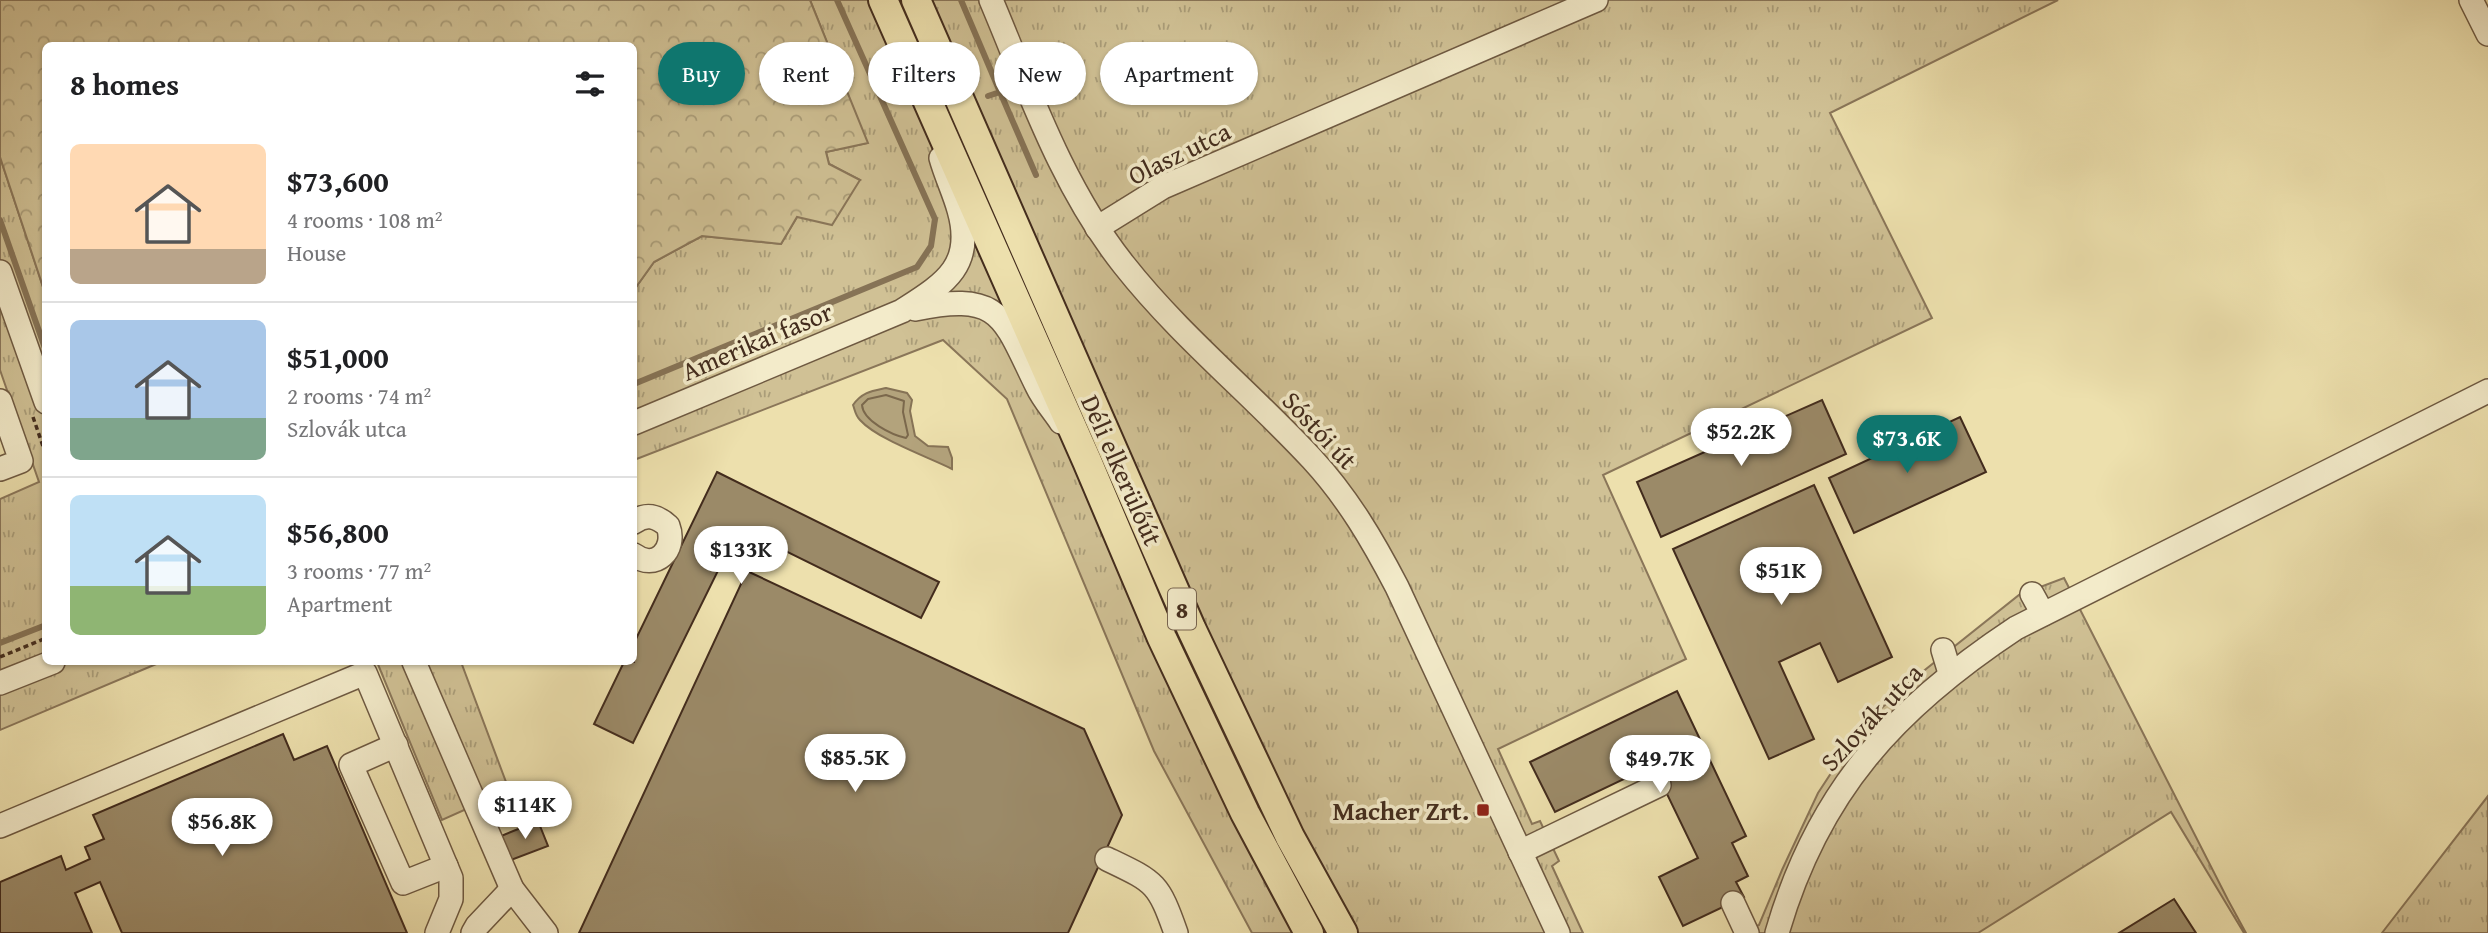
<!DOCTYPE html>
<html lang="en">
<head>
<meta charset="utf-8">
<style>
  body { margin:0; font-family:"Gentium Book Plus",serif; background:#f6f6f6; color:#202124; height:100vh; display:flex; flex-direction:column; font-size:26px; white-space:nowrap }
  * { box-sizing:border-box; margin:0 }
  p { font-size:23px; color:#757577 }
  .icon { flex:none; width:38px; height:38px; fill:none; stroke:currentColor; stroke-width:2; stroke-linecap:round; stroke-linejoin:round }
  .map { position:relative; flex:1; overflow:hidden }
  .side { position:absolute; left:42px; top:42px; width:595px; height:623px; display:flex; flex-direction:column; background:#fff; border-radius:10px; box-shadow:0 2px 5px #0004 }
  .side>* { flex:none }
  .guide { position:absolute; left:658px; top:42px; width:665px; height:63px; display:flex; gap:14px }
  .price { position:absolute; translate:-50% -60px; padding:0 16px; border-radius:24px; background:#fff; color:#222; font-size:23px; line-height:46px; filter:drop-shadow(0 2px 4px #0008) }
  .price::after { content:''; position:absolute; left:50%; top:42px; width:21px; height:16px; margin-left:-10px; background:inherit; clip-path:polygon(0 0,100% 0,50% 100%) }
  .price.on { background:#0f766e; color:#fff }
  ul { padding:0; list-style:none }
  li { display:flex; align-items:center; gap:21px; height:175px; padding:0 28px }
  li+li { border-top:2px solid #e0e0e0 }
  li span { display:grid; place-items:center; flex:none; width:196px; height:140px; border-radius:10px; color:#555 }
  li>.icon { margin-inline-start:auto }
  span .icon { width:84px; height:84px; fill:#fffc; stroke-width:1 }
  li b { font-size:30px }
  h2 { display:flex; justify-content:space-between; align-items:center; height:84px; padding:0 28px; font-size:30px }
  .tag { padding:0 24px; border-radius:32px; background:#fff; box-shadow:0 2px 5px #0004; font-size:24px; line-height:63px }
  .tag.on { background:#0f766e; color:#fff }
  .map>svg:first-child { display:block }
  .grass { fill:url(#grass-tufts); stroke:#8a7659; stroke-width:2 }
  .forest { fill:url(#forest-crowns); stroke:#8a7659; stroke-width:2 }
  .water { fill:#b3a37c; stroke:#867356; stroke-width:2 }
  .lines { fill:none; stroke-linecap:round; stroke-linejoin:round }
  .shore { stroke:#7b684c; stroke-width:2 }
  .stream { stroke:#867356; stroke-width:6 }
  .building { fill:#9b8a68; stroke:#432c1d; stroke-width:2 }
  .minor-casing { stroke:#6e5941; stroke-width:26 }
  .major-casing { stroke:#432c1d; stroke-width:32 }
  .path { stroke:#432c1d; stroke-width:3.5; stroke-dasharray:5 3.5; stroke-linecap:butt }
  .minor { stroke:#f3ebca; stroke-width:23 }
  .major { stroke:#ede0ad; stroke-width:28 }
  .poi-dot { fill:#8f2418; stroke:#f3ebca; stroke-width:2.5 }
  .labels { text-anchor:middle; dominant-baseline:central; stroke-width:7; stroke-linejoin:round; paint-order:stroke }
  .shield { fill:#f3ebca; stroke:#786551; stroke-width:2 }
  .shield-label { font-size:24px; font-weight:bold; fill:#432c1d }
  .street-label { font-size:26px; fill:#432c1d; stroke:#f3ebca }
  .poi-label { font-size:26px; font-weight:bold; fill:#432c1d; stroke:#f3ebca; text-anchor:end }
</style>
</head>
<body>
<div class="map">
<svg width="2488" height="933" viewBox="0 0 2488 933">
  <defs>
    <pattern id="grass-tufts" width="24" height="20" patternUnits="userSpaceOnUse" patternTransform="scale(1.75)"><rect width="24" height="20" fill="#d0c195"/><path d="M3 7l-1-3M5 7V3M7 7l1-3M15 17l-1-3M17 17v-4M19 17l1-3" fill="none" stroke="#aa9d79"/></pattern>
    <pattern id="forest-crowns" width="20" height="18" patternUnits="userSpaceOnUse" patternTransform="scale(1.75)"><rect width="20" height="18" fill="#d0c195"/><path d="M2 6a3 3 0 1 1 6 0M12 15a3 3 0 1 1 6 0" fill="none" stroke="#aa9d79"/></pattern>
  </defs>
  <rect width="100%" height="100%" fill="#ede0ad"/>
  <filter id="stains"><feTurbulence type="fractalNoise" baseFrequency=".00286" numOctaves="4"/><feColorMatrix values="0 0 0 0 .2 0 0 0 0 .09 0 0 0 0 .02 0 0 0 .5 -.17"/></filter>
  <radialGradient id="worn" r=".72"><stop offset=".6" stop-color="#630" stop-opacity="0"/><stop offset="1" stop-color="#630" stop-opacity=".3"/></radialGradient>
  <!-- grass -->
  <g class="grass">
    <polygon points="810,0 2058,0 1830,113 1932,318 1603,475 1686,659 1498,749 1532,824 1540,821 1559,861 1552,866 1583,933 1252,933 1154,751 1007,399 943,340 634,460 634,290 654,262 702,236 781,244 797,217 860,180 829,164 826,152 867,143"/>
    <polygon points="0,157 45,293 46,662 161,662 0,730 0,499 39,482 0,370"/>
    <polygon points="2064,578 2228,900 2246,933 2244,933 2171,812 1978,933 1742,933 1759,925 1782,870 1818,793 1862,726 1911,681 2019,595"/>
    <polygon points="377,662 461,662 509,790 442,820"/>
    <polygon points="2488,796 2488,933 2382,933 2385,929"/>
  </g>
  <!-- forest -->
  <polygon class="forest" points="0,0 810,0 868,143 826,152 829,164 860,180 832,225 797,217 781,244 702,236 654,262 634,290 634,46 46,46 45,293 0,157"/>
  <!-- water -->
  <path class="water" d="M886,388L907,393L912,400L910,411L915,436L928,446L948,447L952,458V469C928,457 877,439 860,420C855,415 855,410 853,405C862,392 872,391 886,388Z"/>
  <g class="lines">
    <!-- shore -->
    <path class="shore" d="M886,395L904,401L903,412L908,435L906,438C892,435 863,421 862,405L868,399Z"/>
    <!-- stream -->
    <g class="stream">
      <polyline points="961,0 1000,92 988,96"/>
      <polyline points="1000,92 1036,175"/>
      <polyline points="0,220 46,351"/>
      <polyline points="634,384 917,267 931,246 935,219 837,0"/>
      <polyline points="0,643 46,625"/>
    </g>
  </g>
  <!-- building -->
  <g class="building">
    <polygon points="1822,400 1846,454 1661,537 1637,482"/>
    <polygon points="1960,417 1986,472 1854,533 1829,478"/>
    <polygon points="717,472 939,582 921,618 739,528 633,743 594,724 624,662 634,662 634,643"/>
    <polygon points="1814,485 1892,657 1838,682 1820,643 1779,662 1814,739 1769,759 1673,549"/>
    <polygon points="747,571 1084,729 1122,815 1068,933 579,933"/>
    <polygon points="1677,691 1746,836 1732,843 1748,876 1736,882 1744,897 1683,926 1659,877 1698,858 1653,765 1555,812 1530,762"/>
    <polygon points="283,734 294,760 327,746 407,933 122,933 100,882 75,893 92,933 0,933 0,882 61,856 66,870 90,859 85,847 104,839 93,815"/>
    <polygon points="538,821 548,846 511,860 501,836"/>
    <polygon points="2174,899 2196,933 2119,933"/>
  </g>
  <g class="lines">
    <defs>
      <g id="minor">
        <path d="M991,0C1029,90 1062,187 1124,265C1180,336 1251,393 1312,459C1348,498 1373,541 1397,587L1558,933"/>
        <polyline points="2471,0 2488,34"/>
        <polyline points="1097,228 1163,187 1596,0"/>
        <polyline points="0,272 46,402"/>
        <path d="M915,309C1002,291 1003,317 1037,386C1043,399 1053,410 1061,422"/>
        <polyline points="0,401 21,461 0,469"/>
        <path d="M634,423L902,311C944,284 975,266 959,210C954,192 946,176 941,158"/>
        <path d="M634,522C646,513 657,516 668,526C677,550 655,571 634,555"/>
        <polyline points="2032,594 2043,614"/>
        <polyline points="1943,650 1950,673"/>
        <polyline points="414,662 512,889 546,933"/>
        <polyline points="0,683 53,662"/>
        <polyline points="396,745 351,765 403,883 446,866"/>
        <polyline points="0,826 365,673 451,878 451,899 437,933"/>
        <polyline points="1520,852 1659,785"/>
        <path d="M1107,859C1155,882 1158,882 1176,933"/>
        <polyline points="1733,903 1747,933"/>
        <polyline points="473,933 477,926 512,889"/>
        <path d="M1777,933C1818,791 1895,708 2016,628L2488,391"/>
      </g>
      <g id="major">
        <polyline points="883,0 1087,461 1162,638 1245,813 1309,933"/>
        <polyline points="916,0 1191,628 1290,837 1343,933"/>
      </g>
    </defs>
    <!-- minor casing -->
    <use href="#minor" class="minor-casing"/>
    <!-- major casing -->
    <use href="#major" class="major-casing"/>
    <!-- path -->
    <g class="path">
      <polyline points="33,417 46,455"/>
      <polyline points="0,657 46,638"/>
    </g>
    <!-- minor -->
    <use href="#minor" class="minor"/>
    <!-- major -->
    <use href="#major" class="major"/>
  </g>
  <!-- markers -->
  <rect class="poi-dot" x="1476" y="803" width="14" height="14" rx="3.5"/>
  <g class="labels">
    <!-- shield labels -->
    <rect class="shield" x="1168" y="588.5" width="28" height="41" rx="5"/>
    <g class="shield-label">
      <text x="1182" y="609">8</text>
    </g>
    <!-- street labels -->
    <g class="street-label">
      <text transform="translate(1179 153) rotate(-26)">Olasz utca</text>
      <text transform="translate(757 341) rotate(-23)">Amerikai fasor</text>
      <text transform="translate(1320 430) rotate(47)">Sóstói út</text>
      <text transform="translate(1122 470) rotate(66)">Déli elkerülőút</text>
      <text transform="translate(1871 717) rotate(-47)">Szlovák utca</text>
    </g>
    <!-- poi labels -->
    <g class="poi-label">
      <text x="1469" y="810">Macher Zrt.</text>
    </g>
  </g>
  <rect width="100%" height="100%" filter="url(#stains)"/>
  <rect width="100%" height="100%" fill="url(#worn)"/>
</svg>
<b class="price" style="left:1741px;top:468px">$52.2K</b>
<b class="price on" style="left:1907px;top:475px">$73.6K</b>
<b class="price" style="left:741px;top:586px">$133K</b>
<b class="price" style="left:1781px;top:607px">$51K</b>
<b class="price" style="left:855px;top:794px">$85.5K</b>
<b class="price" style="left:1660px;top:795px">$49.7K</b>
<b class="price" style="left:525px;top:841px">$114K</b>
<b class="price" style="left:222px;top:858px">$56.8K</b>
<div class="guide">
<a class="tag on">Buy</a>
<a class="tag">Rent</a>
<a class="tag">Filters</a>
<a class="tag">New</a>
<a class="tag">Apartment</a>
</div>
<section class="side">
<h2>8 homes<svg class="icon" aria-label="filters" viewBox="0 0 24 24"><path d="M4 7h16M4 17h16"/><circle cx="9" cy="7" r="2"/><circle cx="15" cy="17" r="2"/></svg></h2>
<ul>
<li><span style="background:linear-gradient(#ffd9b3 75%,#b9a48a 0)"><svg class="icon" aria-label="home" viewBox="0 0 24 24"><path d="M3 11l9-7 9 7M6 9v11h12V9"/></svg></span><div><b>$73,600</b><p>4 rooms · 108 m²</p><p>House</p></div></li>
<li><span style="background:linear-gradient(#a9c7e8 70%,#7fa58c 0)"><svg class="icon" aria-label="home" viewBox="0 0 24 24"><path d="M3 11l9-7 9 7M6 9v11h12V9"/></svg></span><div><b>$51,000</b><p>2 rooms · 74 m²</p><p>Szlovák utca</p></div></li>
<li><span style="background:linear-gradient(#bfe0f5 65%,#8fb573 0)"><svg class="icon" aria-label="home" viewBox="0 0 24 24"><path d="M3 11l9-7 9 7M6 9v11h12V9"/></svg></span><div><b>$56,800</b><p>3 rooms · 77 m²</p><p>Apartment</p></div></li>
</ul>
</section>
</div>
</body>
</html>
